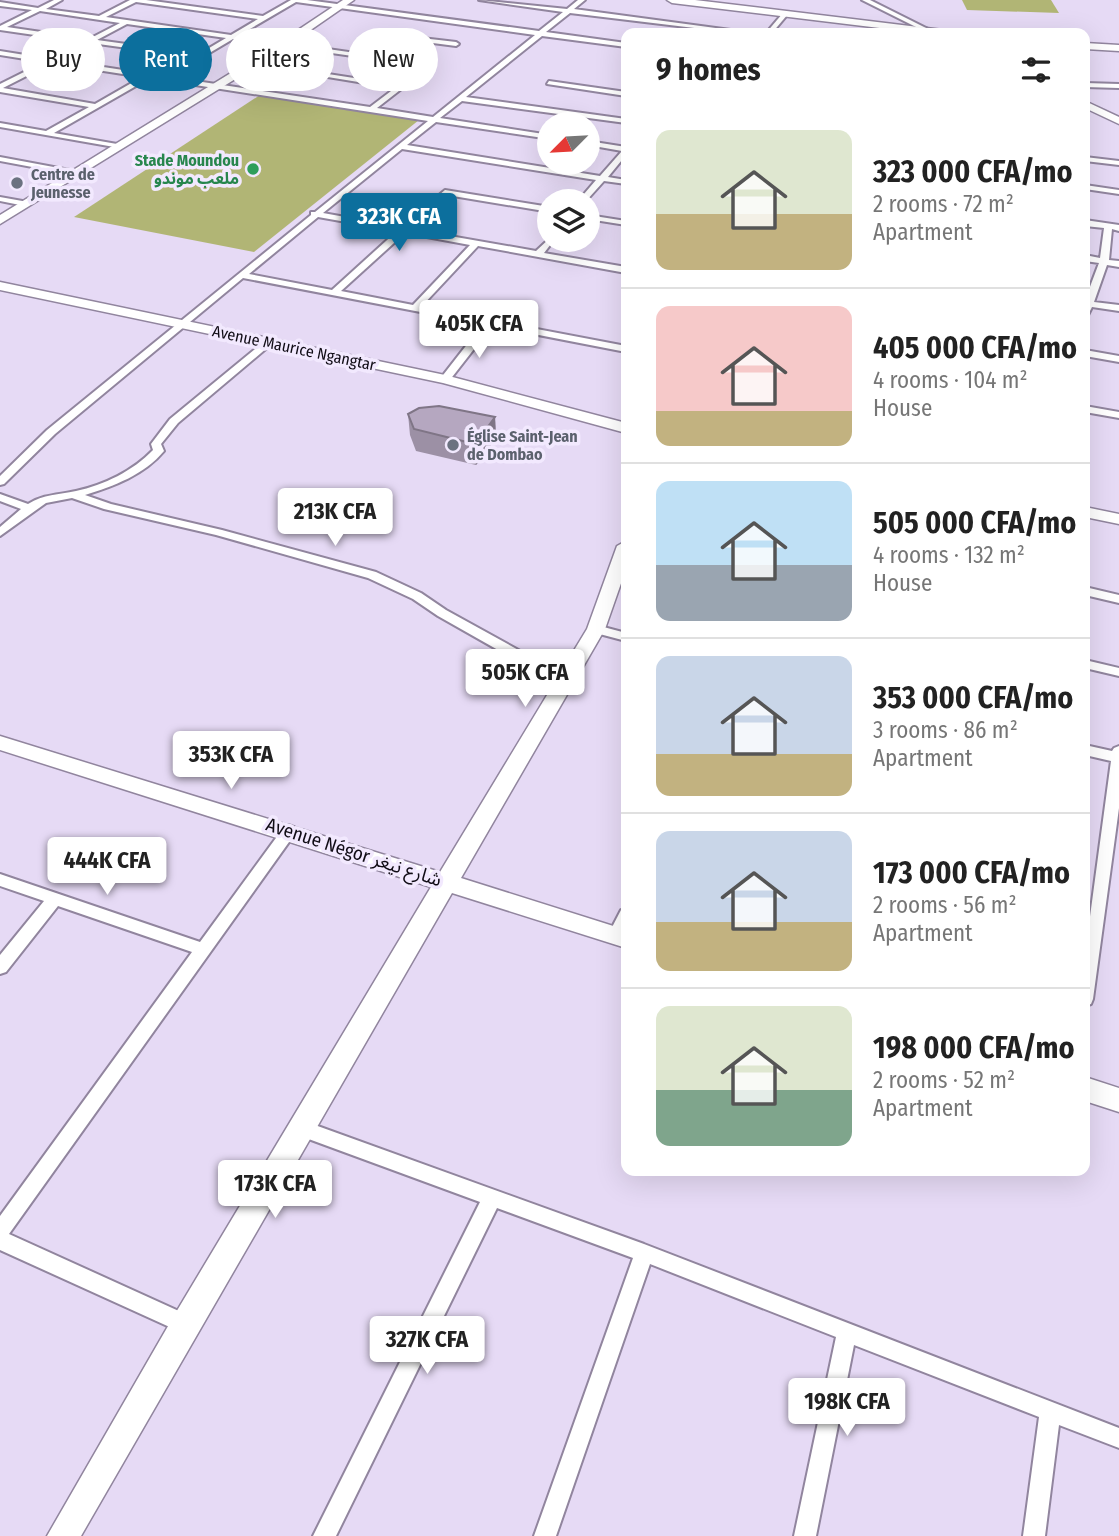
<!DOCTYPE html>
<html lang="en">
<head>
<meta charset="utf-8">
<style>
  body { margin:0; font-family:"Fira Sans Condensed","Noto Sans Arabic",sans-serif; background:#f6f6f6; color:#222; height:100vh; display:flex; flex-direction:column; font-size:26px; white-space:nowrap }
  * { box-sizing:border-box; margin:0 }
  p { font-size:23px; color:#767676 }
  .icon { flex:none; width:38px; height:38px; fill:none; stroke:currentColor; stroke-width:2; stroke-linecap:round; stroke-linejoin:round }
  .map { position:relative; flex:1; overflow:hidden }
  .drawer { position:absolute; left:621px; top:28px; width:469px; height:1148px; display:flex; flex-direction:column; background:#fff; border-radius:14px; box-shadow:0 7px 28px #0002 }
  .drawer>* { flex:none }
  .hud { position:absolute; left:21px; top:28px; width:495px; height:63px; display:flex; gap:14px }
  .needle { width:46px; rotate:246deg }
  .controls { position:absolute; left:537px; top:112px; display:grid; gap:14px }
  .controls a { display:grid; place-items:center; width:63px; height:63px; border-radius:50%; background:#fff; box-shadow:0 7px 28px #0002; font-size:35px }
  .price { position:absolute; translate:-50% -60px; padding:0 16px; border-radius:7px; background:#fff; color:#222; font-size:23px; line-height:46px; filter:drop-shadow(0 2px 4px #0008) }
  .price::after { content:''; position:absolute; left:50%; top:42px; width:21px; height:16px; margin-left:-10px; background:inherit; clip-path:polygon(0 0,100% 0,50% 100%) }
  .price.on { background:#0c6f9d; color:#fff }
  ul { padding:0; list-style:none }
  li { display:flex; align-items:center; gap:21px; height:175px; padding:0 35px }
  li+li { border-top:2px solid #e0e0e0 }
  li span { display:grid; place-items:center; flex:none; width:196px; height:140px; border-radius:14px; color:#555 }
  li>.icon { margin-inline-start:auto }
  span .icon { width:84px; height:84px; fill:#fffc; stroke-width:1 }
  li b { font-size:30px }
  h2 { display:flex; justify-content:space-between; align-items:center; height:84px; padding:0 35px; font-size:30px }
  .chip { padding:0 24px; border-radius:32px; background:#fff; box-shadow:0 7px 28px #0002; font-size:24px; line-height:63px }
  .chip.on { background:#0c6f9d; color:#fff }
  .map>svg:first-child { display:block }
  .green { fill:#b1b575 }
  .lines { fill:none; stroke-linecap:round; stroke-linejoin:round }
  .street-casing { stroke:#91859e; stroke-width:4 }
  .secondary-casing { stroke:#91859e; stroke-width:3 }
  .street { fill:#fff; fill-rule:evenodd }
  .secondary { fill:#fff; fill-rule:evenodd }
  .wall { fill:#9c90a5 }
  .shaded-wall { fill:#7f7586 }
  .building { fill:#b5a7c0; stroke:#7f7586; stroke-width:2 }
  .leisure-dot { fill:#2e9e5b; stroke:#f2e9fe; stroke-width:2.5 }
  .worship-dot { fill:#6b7280; stroke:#f2e9fe; stroke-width:2.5 }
  .labels { text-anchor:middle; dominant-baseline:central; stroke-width:7; stroke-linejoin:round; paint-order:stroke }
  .far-leisure-label { font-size:16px; font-weight:bold; fill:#27864d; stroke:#f2e9fe; text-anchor:end }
  .far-worship-label { font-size:16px; font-weight:bold; fill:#5b616d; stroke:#f2e9fe; text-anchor:start }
  .far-street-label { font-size:16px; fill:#100c15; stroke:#f2e9fe }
  .street-label { font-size:19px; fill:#100c15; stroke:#f2e9fe }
</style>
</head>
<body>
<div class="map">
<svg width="1119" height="1536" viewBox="0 0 1119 1536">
  <rect width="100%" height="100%" fill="#e6daf5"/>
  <!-- green -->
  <g class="green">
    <polygon points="962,0 1051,0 1059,13 967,10"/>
    <polygon points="260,95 419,120 254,252 74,217"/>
  </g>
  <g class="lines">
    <defs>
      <g id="street">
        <path d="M54,0H62L46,9L99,16L130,0H146L263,16L291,0H307L539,31L563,12L479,0L567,9L578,0H585L574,9L753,33H736L570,13L546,32L626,43V47L542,36L466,97L626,119V123L462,101L440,118L550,135V139L436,122L407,145L600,176L622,151L588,145V141L626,147V155L608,177L626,180V184L604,181L586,201H578L596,180L402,149L323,213L401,227L445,190L550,207V212L447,195L410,229L536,251L550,238V240H554L544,253L626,267V273L478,246L421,307L626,346V352L492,326L449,381L445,382L440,379L483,324L243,278L55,434L4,484L0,485V476L47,430L311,215V212H315L428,121L150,78L54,133L117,144L121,146L120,148L0,127V123L46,131L89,107L0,92V84L44,62L0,55V51L50,59L83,42L0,30V26L32,10L0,6V2L38,8ZM136,2L258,19L231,35L106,17ZM296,2L535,35L433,117L377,108L431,66V64L238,36ZM40,11L120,23L89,39L7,27ZM127,24L226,38L199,54L97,40ZM233,39L423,66L399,85L251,62L248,64L395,88L370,107L169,77ZM91,43L193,57L162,76L58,60ZM52,63L142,77L95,104L3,88ZM318,217L397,231L332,290L249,274ZM405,233L470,245L413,305L341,291Z"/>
        <polygon points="862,0 870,0 936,33 928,33"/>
        <polygon points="783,13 788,14 772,33 766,33"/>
        <polygon points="396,35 456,42 459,44 456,46 394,38"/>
        <polygon points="549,81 626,92 626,96 547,84"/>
        <polygon points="1085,83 1119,84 1119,88 1085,87"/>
        <polygon points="0,157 75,171 79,173 75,175 0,161"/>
        <polygon points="1085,157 1119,161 1119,165 1085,161"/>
        <polygon points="1085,185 1119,190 1119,194 1085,189"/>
        <polygon points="0,197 28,202 29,204 25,206 0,201"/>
        <polygon points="588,215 626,221 626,225 588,219"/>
        <polygon points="1085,220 1119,225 1119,231 1112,229 1109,260 1119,261 1119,267 1107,265 1094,302 1119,305 1119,311 1092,307 1088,315 1085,316 1085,300 1099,263 1085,261 1085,255 1100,258 1104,228 1085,226"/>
        <path d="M266,340L274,342L178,423L161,444L164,451C144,475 114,486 85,495L111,504L222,530L376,572L421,593L446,610L522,652L574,671L576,674L574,677H564L512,658L438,616L413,599L368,578L216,535L104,509L72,498L46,503L0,536V527L21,509L0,501V494L28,504C44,494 58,495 76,491C104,485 133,471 153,450L151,444L170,419Z"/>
        <polygon points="1085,350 1119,356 1119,362 1085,356"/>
        <polygon points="1085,406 1119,412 1119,418 1085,412"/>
        <polygon points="1085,587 1119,595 1119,603 1085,595"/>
        <polygon points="596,625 626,633 626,641 592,632 590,629"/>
        <polygon points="1085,660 1119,668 1119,676 1085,668"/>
        <polygon points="1085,745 1112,751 1114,748 1119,746 1119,808 1093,999 1091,1004 1085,1006 1085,951 1088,936 1085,935 1085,923 1089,924 1111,761 1085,755"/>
        <polygon points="289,825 294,827 296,831 294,835 9,1234 192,1317 195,1324 192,1331 185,1334 0,1250 0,1216 192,952 58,906 6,972 0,974 0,955 44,901 0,886 0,874 200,942 284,827"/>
        <path d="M626,908C627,919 627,929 622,939L616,941L610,939L608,935L621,910Z"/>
        <polygon points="301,1120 644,1244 1119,1428 1119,1448 1059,1425 1045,1536 1023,1536 1039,1417 854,1345 816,1536 794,1536 836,1337 650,1264 556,1536 534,1536 633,1258 497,1208 336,1536 313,1536 480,1202 295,1134 292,1128 295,1122"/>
      </g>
      <g id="secondary">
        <polygon points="343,0 354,0 276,54 0,224 0,215 268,50"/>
        <polygon points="667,0 695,0 943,30 948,33 921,33 672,3"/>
        <polygon points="1085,43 1119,45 1119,51 1085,49"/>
        <polygon points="1085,101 1119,117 1119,124 1085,108"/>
        <polygon points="0,282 445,375 626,423 626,433 443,383 0,290"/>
        <polygon points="1085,507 1119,514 1119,524 1085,517"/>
        <polygon points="626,541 626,569 605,629 461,878 626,930 626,948 452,893 81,1536 47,1536 175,1314 431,887 0,750 0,736 440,872 587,629 617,546"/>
        <polygon points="1085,1077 1119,1088 1119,1112 1085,1101"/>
      </g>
    </defs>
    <!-- street casing -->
    <use href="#street" class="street-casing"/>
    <!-- secondary casing -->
    <use href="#secondary" class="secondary-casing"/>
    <!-- street -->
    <use href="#street" class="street"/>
    <!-- secondary -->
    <use href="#secondary" class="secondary"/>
  </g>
  <!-- wall -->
  <polygon class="wall" points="408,414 495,417 496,438 476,465 416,451 410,435"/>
  <!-- shaded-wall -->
  <polygon class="shaded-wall" points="495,417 496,438 476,465 475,444"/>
  <!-- building -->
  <polygon class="building" points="439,406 495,417 475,444 414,429 408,414 419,408"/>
  <!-- markers -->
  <circle class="leisure-dot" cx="253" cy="169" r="7"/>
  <g class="worship-dot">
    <circle cx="17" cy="183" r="7"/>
    <circle cx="453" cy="445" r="7"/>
  </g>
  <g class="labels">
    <!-- far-leisure labels -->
    <g class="far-leisure-label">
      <text x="239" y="160">Stade Moundou<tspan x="239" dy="18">ملعب موندو</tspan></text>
    </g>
    <!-- far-worship labels -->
    <g class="far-worship-label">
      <text x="31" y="174">Centre de<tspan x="31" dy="18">Jeunesse</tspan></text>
      <text x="467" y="436">Église Saint-Jean<tspan x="467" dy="18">de Dombao</tspan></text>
    </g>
    <!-- far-street labels -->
    <g class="far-street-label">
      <text transform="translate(294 348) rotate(12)">Avenue Maurice Ngangtar</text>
    </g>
    <!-- street labels -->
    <g class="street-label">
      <text transform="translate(354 852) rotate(18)">Avenue Négor شارع نيغر</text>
    </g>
  </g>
</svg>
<div class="controls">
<a><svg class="needle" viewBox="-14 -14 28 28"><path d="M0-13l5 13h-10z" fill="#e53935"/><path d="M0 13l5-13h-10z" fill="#767676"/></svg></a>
<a><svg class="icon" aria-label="layers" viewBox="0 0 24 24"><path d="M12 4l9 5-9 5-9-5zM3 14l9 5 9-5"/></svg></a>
</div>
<b class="price on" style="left:399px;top:253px">323K CFA</b>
<b class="price" style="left:479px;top:360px">405K CFA</b>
<b class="price" style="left:335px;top:548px">213K CFA</b>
<b class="price" style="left:525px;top:709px">505K CFA</b>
<b class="price" style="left:231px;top:791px">353K CFA</b>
<b class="price" style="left:107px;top:897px">444K CFA</b>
<b class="price" style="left:275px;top:1220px">173K CFA</b>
<b class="price" style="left:427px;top:1376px">327K CFA</b>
<b class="price" style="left:847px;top:1438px">198K CFA</b>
<div class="hud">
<a class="chip">Buy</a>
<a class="chip on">Rent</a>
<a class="chip">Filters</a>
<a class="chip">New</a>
</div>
<section class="drawer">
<h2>9 homes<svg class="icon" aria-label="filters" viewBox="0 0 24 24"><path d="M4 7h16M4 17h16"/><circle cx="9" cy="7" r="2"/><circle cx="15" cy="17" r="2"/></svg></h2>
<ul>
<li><span style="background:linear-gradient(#dfe7d0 60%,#c2b280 0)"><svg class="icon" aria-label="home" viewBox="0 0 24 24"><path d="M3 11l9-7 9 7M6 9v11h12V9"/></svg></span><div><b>323 000 CFA/mo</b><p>2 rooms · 72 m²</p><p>Apartment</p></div></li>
<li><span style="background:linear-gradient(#f6c9c9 75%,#c2b280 0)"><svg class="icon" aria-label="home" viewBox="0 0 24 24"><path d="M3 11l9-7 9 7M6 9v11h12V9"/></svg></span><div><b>405 000 CFA/mo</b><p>4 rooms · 104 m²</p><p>House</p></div></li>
<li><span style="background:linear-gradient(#bfe0f5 60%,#9aa5b1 0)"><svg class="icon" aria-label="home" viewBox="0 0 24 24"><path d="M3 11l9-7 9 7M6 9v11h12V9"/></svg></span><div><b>505 000 CFA/mo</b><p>4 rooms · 132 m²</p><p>House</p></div></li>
<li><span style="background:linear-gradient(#c9d6e8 70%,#c2b280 0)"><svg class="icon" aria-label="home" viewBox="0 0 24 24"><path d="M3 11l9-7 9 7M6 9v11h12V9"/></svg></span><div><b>353 000 CFA/mo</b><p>3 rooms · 86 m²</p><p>Apartment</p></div></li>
<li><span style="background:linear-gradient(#c9d6e8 65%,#c2b280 0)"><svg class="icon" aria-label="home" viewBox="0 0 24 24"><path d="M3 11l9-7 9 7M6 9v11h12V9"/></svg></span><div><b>173 000 CFA/mo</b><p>2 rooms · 56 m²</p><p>Apartment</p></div></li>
<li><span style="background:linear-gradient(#dfe7d0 60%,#7fa58c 0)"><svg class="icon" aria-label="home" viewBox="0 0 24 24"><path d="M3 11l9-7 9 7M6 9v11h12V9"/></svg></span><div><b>198 000 CFA/mo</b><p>2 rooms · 52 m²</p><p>Apartment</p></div></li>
</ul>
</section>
</div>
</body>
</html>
